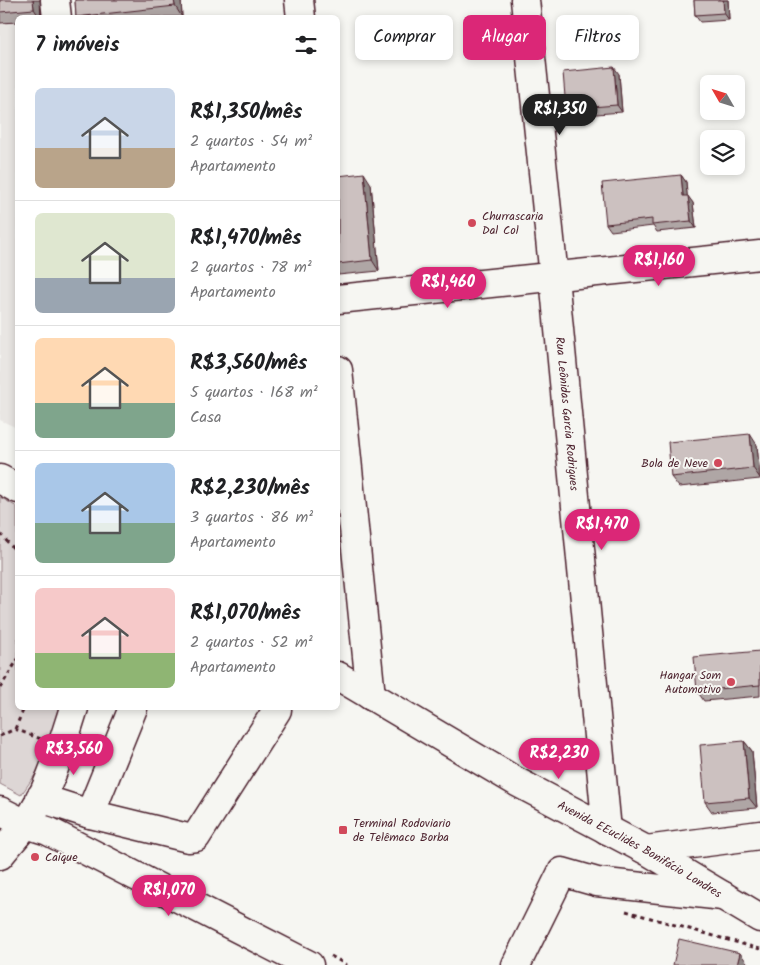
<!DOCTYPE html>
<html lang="pt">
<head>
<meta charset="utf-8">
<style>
  body { margin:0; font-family:Kalam,sans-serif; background:#f6f6f6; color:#202124; height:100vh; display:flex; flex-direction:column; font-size:19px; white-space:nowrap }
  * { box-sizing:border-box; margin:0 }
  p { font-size:16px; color:#757577 }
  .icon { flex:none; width:28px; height:28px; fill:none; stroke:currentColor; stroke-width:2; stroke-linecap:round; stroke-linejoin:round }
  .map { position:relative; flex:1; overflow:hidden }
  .sheet { position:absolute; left:15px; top:15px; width:325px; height:695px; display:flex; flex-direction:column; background:#fff; border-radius:8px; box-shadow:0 2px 8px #0003 }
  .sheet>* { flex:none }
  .banner { position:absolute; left:355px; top:15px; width:330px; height:45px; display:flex; gap:10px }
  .needle { width:32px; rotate:309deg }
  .tools { position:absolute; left:700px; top:75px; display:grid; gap:10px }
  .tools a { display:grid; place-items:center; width:45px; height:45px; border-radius:8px; background:#fff; box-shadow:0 2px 8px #0003; font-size:25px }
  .price { position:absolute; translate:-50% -42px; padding:0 11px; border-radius:18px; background:#db2777; color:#fff; font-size:16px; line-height:32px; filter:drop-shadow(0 1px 2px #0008) }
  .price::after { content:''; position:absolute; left:50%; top:30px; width:15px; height:11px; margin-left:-8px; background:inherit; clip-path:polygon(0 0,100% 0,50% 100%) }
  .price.active { background:#222; color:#fff }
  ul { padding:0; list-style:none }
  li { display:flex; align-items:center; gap:15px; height:125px; padding:0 20px }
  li+li { border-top:1px solid #e0e0e0 }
  li span { display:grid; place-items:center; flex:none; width:140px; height:100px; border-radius:8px; color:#555 }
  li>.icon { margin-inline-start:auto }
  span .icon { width:60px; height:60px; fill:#fffc; stroke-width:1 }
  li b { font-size:21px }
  h2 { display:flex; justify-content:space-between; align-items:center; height:60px; padding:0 20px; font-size:21px }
  .pill { padding:0 18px; border-radius:8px; background:#fff; box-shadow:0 2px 8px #0003; font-size:18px; line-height:45px }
  .pill.active { background:#db2777; color:#fff }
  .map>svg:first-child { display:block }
  .built { fill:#e9e6e3 }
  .green { fill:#ddd6d5; stroke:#947a80 }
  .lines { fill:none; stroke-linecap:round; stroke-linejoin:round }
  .minor-casing { stroke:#4a1f2b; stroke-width:31 }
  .major-casing { stroke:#4a1f2b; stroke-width:31 }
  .path { stroke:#4a1f2b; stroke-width:3; stroke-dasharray:4 4; stroke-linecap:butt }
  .minor { stroke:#f6f6f2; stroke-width:28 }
  .major { stroke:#f6f6f2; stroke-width:28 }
  .wall { fill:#afa6a5; stroke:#4a1f2b }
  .shaded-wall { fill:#8f8786; stroke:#4a1f2b }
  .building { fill:#ccc1c0; stroke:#4a1f2b }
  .poi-dot { fill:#d1495b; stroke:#f6f6f2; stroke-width:2 }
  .labels { text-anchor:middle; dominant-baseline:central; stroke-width:4; stroke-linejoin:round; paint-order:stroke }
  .poi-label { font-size:12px; fill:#4a1f2b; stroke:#f6f6f2; text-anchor:start }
  .street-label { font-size:12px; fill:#4a1f2b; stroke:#f6f6f2 }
</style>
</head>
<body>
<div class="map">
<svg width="760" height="965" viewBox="0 0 760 965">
  <rect width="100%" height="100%" fill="#f6f6f2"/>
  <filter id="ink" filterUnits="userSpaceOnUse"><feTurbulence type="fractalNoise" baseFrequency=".02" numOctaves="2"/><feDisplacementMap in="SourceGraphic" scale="10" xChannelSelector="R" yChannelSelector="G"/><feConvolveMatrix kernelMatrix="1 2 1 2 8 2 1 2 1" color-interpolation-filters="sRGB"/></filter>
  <g filter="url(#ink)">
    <!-- built -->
    <polygon class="built" points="0,0 48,0 50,17 18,18 17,428 0,420"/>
    <!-- green -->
    <polygon class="green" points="0,497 17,507 18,708 70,708 67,729 21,795 0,784"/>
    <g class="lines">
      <defs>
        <g id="minor">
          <polyline points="55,0 57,18"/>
          <polyline points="299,0 301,18"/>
          <path id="s1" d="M525,0L554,277L607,830"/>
          <polyline points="338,299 760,255"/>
          <polyline points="338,370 371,696"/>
          <polyline points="40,798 90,814 188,838 196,837 277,710 275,708"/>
          <polyline points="90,814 133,708"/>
          <polyline points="646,850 760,835"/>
          <polyline points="516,965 562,872 597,882 723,896"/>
        </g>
        <g id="major">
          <polyline points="0,479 18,489"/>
          <path id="s2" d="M338,676L517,782L646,850L760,918"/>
          <polyline points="0,811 26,824 48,831 309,965"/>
          <path d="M0,855C8,845 17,835 25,825C49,793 62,745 74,708"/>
        </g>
      </defs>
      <!-- minor casing -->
      <use href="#minor" class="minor-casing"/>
      <!-- major casing -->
      <use href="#major" class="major-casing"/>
      <!-- path -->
      <g class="path">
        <polyline points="0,534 18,553"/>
        <polyline points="0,688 18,659"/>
        <polyline points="15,729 24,708"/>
        <polyline points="0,736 15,729 41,739"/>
        <polyline points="626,911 760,949"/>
        <polyline points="331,956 347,965"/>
      </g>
      <!-- minor -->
      <use href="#minor" class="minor"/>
      <!-- major -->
      <use href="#major" class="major"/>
    </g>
    <!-- wall -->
    <g class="wall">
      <polygon points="0,0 39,1 41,18 18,18 18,22 0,23"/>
      <polygon points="75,0 181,0 182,17 76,17"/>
      <polygon points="694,0 728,0 729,20 700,22 695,15"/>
      <polygon points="619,74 622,112 571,116 566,109"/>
      <polygon points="681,175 686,182 687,196 693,203 696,228 657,232 653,226 611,231 606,224"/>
      <polygon points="338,176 371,184 379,271 338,275"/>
      <polygon points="757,445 760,479 679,487 671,477"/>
      <polygon points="760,651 760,696 704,701 697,691"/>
      <polygon points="744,741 752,751 757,808 712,812 705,802"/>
    </g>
    <!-- shaded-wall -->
    <g class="shaded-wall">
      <polygon points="33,0 40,0 41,18 40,18 34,9"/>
      <polygon points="174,0 181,0 182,17 175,6"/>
      <polygon points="723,0 728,0 729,20 724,13"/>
      <polygon points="614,67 619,74 622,112 617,105"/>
      <polygon points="364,173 371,184 379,271 372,260"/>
      <polygon points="681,175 686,182 688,204 683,196"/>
      <polygon points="688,196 693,203 696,228 691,221"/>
      <polygon points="750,434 757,445 760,478 753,468"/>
      <polygon points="744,741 752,751 757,808 749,798"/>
      <polygon points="740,953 749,965 737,965"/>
    </g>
    <!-- building -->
    <g class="building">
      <polygon points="0,0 33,0 34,9 0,12"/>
      <polygon points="75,0 174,0 175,6 76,17"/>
      <polygon points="694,0 723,0 724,13 695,15"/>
      <polygon points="614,67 617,105 566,109 563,72"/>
      <polygon points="364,173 372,260 338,264 338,176"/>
      <polygon points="681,175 683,196 688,196 691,221 652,225 652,219 606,224 602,183"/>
      <polygon points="750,434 753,468 671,477 668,442"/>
      <polygon points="760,651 760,685 697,691 694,657"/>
      <polygon points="744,741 749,798 705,802 700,745"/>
      <polygon points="679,939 740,953 737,965 673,965"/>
    </g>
  </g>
  <!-- markers -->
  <g class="poi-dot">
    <circle cx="472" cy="223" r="5"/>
    <circle cx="718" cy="463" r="5"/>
    <circle cx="731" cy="682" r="5"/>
    <rect x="338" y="825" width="10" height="10" rx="2.5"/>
    <circle cx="35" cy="857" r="5"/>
  </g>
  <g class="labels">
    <!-- poi labels -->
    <g class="poi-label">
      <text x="482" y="216">Churrascaria<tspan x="482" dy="14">Dal Col</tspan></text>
      <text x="708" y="463" text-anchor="end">Bola de Neve</text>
      <text x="721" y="675" text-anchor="end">Hangar Som<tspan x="721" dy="14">Automotivo</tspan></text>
      <text x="353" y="823">Terminal Rodoviario<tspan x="353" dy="14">de Telêmaco Borba</tspan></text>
      <text x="45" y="857">Caique</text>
    </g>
    <!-- street labels -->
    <g class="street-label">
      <text stroke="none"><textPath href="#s1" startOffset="416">Rua Leônidas Garcia Rodrigues</textPath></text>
      <text stroke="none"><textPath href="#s2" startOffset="348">Avenida EEuclides Bonifácio Londres</textPath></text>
    </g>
  </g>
</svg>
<div class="tools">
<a><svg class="needle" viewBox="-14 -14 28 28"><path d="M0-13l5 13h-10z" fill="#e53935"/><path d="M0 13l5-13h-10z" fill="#757577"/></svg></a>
<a><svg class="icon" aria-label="layers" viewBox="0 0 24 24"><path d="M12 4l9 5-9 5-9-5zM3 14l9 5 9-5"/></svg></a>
</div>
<b class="price active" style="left:560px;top:136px">R$1,350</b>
<b class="price" style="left:659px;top:287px">R$1,160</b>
<b class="price" style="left:448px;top:309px">R$1,460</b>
<b class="price" style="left:602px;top:551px">R$1,470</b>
<b class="price" style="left:74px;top:776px">R$3,560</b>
<b class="price" style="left:559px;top:780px">R$2,230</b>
<b class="price" style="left:169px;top:917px">R$1,070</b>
<div class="banner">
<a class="pill">Comprar</a>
<a class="pill active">Alugar</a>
<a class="pill">Filtros</a>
</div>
<section class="sheet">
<h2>7 imóveis<svg class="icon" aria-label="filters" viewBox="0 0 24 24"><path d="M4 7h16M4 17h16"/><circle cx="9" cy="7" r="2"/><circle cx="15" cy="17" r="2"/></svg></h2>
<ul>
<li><span style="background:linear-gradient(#c9d6e8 60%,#b9a48a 0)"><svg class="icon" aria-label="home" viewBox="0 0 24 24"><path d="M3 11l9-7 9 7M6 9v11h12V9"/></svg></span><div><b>R$1,350/mês</b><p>2 quartos · 54 m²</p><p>Apartamento</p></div></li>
<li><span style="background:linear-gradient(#dfe7d0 65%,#9aa5b1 0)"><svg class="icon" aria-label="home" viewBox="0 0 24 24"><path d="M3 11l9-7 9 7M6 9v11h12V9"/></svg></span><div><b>R$1,470/mês</b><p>2 quartos · 78 m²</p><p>Apartamento</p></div></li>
<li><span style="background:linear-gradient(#ffd9b3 65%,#7fa58c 0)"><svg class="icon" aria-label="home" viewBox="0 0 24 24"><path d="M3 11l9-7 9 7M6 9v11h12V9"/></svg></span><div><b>R$3,560/mês</b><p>5 quartos · 168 m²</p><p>Casa</p></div></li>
<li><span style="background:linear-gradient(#a9c7e8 60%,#7fa58c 0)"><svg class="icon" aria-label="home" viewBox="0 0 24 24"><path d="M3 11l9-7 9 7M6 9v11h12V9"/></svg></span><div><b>R$2,230/mês</b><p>3 quartos · 86 m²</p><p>Apartamento</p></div></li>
<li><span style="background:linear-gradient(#f6c9c9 65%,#8fb573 0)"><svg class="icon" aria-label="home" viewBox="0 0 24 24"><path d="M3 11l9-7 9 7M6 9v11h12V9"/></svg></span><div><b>R$1,070/mês</b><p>2 quartos · 52 m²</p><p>Apartamento</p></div></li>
</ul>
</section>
</div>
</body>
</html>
